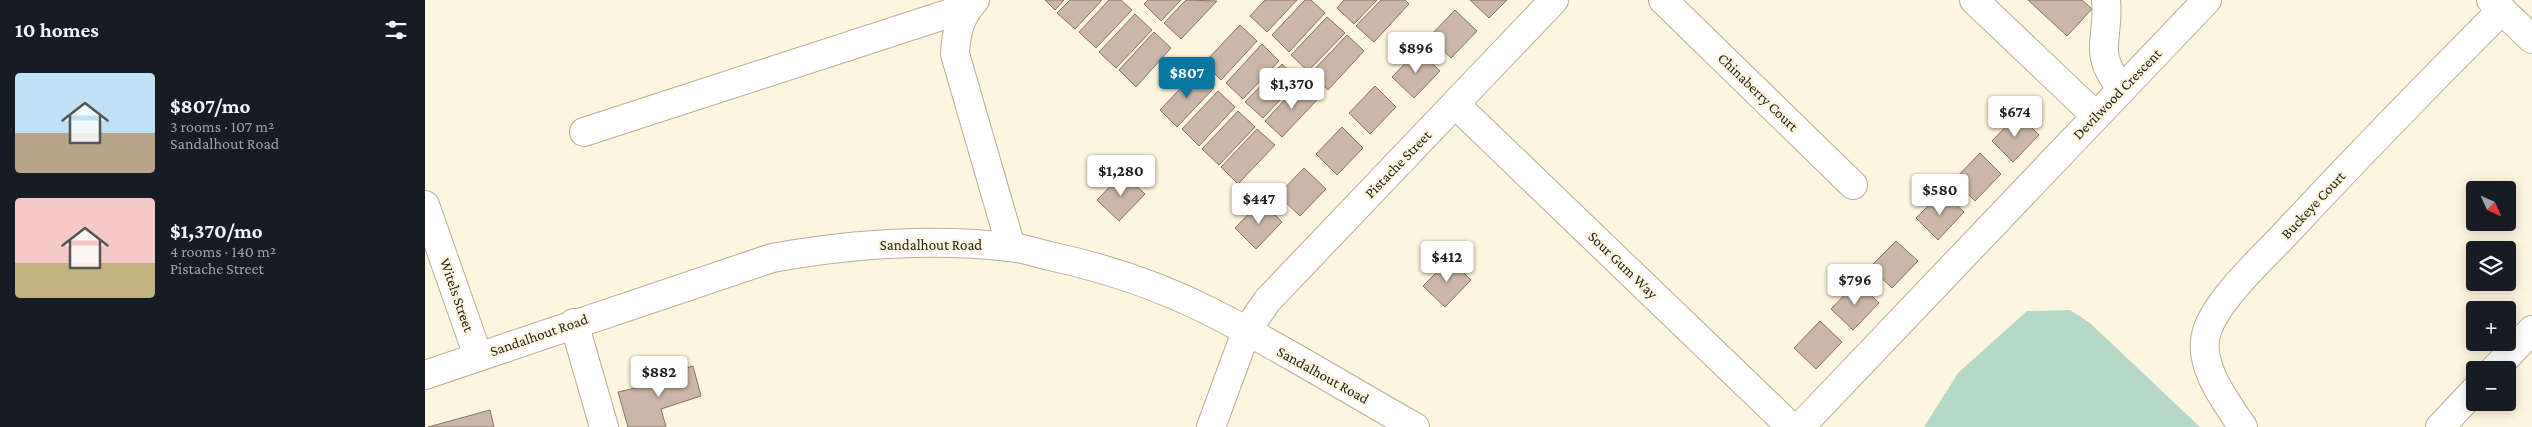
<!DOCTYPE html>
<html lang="en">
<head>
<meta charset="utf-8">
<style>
  body { margin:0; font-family:"Crimson Pro",serif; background:#20242c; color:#f1f3f6; height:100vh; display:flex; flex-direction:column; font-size:19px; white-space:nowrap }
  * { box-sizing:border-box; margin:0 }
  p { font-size:16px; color:#9ea1a6 }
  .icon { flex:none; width:28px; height:28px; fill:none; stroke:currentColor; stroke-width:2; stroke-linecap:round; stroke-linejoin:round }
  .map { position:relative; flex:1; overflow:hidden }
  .panel { display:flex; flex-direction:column; background:#171b24; width:425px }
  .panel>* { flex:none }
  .needle { width:32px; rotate:135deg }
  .tools { position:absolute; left:2041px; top:181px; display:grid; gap:10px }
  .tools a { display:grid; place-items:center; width:50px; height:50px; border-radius:5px; background:#171b24; box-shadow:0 2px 12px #0003; font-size:25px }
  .price { position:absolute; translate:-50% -42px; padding:0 11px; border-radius:5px; background:#fff; color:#222; font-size:16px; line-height:32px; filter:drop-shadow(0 1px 2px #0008) }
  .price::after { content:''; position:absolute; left:50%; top:30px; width:15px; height:11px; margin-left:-8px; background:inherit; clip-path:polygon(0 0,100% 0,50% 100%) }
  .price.selected { background:#0677a1; color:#fff }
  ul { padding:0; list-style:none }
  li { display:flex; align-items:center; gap:15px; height:125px; padding:0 15px }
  li span { display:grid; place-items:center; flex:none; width:140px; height:100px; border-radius:5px; color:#555 }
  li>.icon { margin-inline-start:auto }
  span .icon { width:60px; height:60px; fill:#fffc; stroke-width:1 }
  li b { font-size:21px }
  h2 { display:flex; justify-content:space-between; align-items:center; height:60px; padding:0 15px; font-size:21px }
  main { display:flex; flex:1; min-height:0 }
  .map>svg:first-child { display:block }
  .green { fill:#b5d9c6 }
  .building { fill:#cbb6a7; stroke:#877466 }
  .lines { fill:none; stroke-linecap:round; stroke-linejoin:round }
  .minor-casing { stroke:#b6ae98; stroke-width:30 }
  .minor { stroke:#fff; stroke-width:28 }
  .labels { text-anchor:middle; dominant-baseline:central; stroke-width:4.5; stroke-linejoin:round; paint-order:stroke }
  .street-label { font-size:15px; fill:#27241b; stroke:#fef5de }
</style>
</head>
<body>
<main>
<section class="panel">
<h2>10 homes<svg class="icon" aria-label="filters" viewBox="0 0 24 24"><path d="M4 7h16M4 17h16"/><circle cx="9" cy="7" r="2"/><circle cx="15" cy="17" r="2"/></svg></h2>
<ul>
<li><span style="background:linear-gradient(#bfe0f5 60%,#b9a48a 0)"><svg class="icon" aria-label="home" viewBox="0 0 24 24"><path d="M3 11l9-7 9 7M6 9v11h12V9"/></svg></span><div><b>$807/mo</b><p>3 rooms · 107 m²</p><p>Sandalhout Road</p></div></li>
<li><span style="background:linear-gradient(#f6c9c9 65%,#c2b280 0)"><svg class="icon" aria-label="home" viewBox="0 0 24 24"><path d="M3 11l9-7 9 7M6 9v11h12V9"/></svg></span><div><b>$1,370/mo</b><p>4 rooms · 140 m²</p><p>Pistache Street</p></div></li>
</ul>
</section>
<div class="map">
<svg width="2107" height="427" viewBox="0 0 2107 427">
  <rect width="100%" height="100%" fill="#fef5de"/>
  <!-- green -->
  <polygon class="green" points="1645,310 1665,323 1775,427 1499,427 1533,373 1602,311"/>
  <!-- building -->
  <g class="building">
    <polygon points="620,0 639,0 630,10"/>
    <polygon points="645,0 677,0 650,29 632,13"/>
    <polygon points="684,0 696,0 707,10 671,48 654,32"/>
    <polygon points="723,0 756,0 736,21 719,4"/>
    <polygon points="761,0 792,1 756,39 739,23"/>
    <polygon points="840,0 872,0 842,32 825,16"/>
    <polygon points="880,0 886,0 900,13 864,52 847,35"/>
    <polygon points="919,0 952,0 929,24 912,8"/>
    <polygon points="956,0 980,0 984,4 949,42 931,26"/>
    <polygon points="1045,0 1082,0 1064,18"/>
    <polygon points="1603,0 1657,0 1667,9 1642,36"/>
    <polygon points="1030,10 1052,31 1026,58 1004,37"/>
    <polygon points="710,14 727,30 691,68 674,52"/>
    <polygon points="902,17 920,33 883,71 866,55"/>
    <polygon points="815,25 832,41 796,80 779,63"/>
    <polygon points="729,32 746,48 711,87 694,70"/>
    <polygon points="922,35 939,51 903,90 886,73"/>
    <polygon points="837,44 854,61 818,99 801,83"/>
    <polygon points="993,50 1015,71 989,98 967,77"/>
    <polygon points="857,64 874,80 838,118 820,102"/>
    <polygon points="771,72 789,88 752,127 735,110"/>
    <polygon points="876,82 893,99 857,137 840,121"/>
    <polygon points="950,86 971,107 945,134 924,113"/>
    <polygon points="793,91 810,107 774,146 757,129"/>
    <polygon points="813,111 830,127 794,165 777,149"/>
    <polygon points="1593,114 1614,135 1588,162 1567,141"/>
    <polygon points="917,127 938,148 912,175 891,154"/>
    <polygon points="832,129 850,145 813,184 796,167"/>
    <polygon points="1555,153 1576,174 1550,201 1529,180"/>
    <polygon points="879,168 901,189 875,216 853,195"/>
    <polygon points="698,173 720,194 694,221 672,200"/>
    <polygon points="1517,192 1539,212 1513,240 1491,218"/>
    <polygon points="836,201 857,222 831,249 810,228"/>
    <polygon points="1471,241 1493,261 1467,288 1445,267"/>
    <polygon points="1025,259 1046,280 1020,307 998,286"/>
    <polygon points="1432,282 1454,303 1428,330 1406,309"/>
    <polygon points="1395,321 1417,342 1391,369 1369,348"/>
    <polygon points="268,366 276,396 236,409 241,427 203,427 193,392 232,383 229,374 243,370 244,373"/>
    <polygon points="65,410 69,427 3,427"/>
  </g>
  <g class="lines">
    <defs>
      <g id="minor">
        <path d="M550,0C535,16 531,33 530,54L586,247"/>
        <polyline points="1238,0 1428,185"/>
        <polyline points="1549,0 1671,116"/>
        <path d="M1681,0C1685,40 1666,52 1697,89"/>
        <polyline points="2066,0 2107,39"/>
        <polyline points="1030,104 1366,427"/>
        <polyline points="159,132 544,7"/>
        <polyline points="0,205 53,356"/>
        <polyline points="149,323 179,427"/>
        <polyline points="2069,370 2107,330"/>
        <path d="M0,375L347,258C425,244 505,238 584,247C598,248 612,253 625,256C680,268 735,286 786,312C855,347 922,389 990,427"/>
        <polyline points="786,427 821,332 842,301 1129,0"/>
        <polyline points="1375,427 1782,0"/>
        <path d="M1818,427C1801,402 1771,364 1782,331C1793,298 1839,257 1863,231C1933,156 2004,83 2077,10"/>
        <polyline points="2015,427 2050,390"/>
      </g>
    </defs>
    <!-- minor casing -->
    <use href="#minor" class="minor-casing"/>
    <!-- minor -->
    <use href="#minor" class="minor"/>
  </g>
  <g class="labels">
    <!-- street labels -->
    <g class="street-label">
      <text transform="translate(1333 92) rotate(44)">Chinaberry Court</text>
      <text transform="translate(1692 94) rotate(-46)">Devilwood Crescent</text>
      <text transform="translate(973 164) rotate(-46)">Pistache Street</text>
      <text transform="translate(1888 205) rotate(-47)">Buckeye Court</text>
      <text x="506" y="245">Sandalhout Road</text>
      <text transform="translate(1198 265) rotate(44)">Sour Gum Way</text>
      <text transform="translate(32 295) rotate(71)">Witels Street</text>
      <text transform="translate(114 335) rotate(-19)">Sandalhout Road</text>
      <text transform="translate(898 375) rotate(29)">Sandalhout Road</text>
    </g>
  </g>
</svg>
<div class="tools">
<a><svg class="needle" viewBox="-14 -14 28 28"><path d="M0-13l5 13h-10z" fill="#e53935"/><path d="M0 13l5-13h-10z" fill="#9ea1a6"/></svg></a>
<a><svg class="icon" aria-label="layers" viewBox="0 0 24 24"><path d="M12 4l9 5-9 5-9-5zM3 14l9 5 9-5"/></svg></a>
<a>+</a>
<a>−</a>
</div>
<b class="price" style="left:991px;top:74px">$896</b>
<b class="price selected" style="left:762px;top:99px">$807</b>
<b class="price" style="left:867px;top:110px">$1,370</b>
<b class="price" style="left:1590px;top:138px">$674</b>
<b class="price" style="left:696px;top:197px">$1,280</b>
<b class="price" style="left:1515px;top:216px">$580</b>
<b class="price" style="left:834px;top:225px">$447</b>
<b class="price" style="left:1022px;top:283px">$412</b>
<b class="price" style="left:1430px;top:306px">$796</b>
<b class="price" style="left:234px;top:398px">$882</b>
</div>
</main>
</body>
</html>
